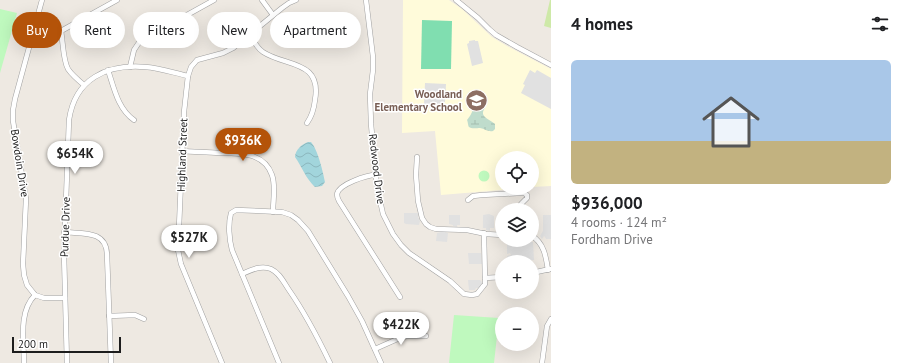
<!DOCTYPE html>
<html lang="en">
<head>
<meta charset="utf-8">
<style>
  body { margin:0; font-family:"PT Sans",sans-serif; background:#f6f6f6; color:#202124; height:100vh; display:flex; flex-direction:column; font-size:15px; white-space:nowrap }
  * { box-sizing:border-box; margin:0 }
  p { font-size:13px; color:#757577 }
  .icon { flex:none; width:22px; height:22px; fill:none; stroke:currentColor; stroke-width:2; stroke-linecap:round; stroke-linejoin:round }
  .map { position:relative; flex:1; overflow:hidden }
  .sheet { display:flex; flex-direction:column; background:#fff; width:360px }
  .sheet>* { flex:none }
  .top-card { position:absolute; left:12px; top:12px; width:380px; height:36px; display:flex; gap:8px }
  .fabs { position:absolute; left:495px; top:151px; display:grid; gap:8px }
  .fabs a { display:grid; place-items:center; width:44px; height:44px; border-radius:50%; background:#fff; box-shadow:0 4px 16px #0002; font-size:20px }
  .scale { position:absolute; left:12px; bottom:10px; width:109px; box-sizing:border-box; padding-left:4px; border:2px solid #1d1d1d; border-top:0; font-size:11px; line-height:14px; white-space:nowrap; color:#1d1d1d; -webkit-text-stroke:3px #fff; paint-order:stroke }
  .price { position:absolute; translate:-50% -34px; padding:0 9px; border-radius:14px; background:#fff; color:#222; font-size:13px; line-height:26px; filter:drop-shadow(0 1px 2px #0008) }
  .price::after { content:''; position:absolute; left:50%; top:24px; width:12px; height:9px; margin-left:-6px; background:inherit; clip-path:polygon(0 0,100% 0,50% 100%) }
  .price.on { background:#b45309; color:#fff }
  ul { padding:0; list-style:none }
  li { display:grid; align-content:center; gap:8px; height:212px; padding:0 20px }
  li span { display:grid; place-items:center; height:124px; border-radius:6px; color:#555 }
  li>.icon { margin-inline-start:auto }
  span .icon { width:72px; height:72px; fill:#fffc; stroke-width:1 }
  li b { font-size:17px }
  h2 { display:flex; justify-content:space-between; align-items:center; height:48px; padding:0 20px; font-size:17px }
  .chip { padding:0 14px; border-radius:18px; background:#fff; box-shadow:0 4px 16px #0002; font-size:14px; line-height:36px }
  .chip.on { background:#b45309; color:#fff }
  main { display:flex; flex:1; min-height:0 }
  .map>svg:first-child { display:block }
  .education { fill:#fffbda }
  .grass { fill:#cee9a8 }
  .wetland { fill:url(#wetland-marsh) }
  .park { fill:#bff9be }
  .pitch { fill:#80deb0 }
  .parking { fill:#e1e1e1 }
  .water { fill:url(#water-waves) }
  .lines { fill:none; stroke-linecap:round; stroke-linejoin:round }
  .minor-casing { stroke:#a1a1a1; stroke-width:5.5 }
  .minor { stroke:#fff; stroke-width:4.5 }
  .labels { text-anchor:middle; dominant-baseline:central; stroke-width:3; stroke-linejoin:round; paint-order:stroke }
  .education-label { font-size:11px; font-weight:bold; fill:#785e54; stroke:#fff; text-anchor:end }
  .street-label { font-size:11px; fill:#1d1d1d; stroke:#fff }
</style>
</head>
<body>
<main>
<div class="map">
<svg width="551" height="363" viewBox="0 0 551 363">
  <defs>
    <pattern id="wetland-marsh" width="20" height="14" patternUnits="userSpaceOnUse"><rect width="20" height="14" fill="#bfdccc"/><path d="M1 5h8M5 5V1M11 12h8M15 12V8" fill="none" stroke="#a4bcaf"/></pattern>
    <pattern id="water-waves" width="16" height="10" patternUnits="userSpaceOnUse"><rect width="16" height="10" fill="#a2d5dc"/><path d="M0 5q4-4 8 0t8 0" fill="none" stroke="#8bb6bc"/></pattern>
  </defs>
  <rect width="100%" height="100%" fill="#eee9e2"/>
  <!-- education -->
  <polygon class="education" points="403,0 449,0 462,9 492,37 507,46 551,69 551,186 532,187 532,158 502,158 502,188 525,188 441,195 435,131 402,133"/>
  <!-- grass -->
  <polygon class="grass" points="550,0 551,0 551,28 544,26"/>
  <!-- wetland -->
  <path class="wetland" d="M480,100H485C489,107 480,110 484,116C486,119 492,121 495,124V129L493,131C488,132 485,129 480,128C477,128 471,129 469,127C468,126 468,122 467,120C473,114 473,105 480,100Z"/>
  <!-- park -->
  <g class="park">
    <polygon points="0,9 17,13 0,73"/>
    <circle cx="484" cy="176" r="5.5"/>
    <polygon points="454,315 499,318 494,363 449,363"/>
  </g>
  <!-- pitch -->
  <polygon class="pitch" points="422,20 452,21 451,69 421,69"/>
  <!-- parking -->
  <g class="parking">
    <polygon points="475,40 475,41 478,41 483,63 472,66 467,44 469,43 469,41"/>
    <polygon points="530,70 535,73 537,70 551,78 551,109 521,93 525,85 523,84"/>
    <polygon points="425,83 446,84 445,102 441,102 441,108 427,107 427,104 424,104"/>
    <polygon points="404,213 418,213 418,217 420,221 419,225 406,224 404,223"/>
    <polygon points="489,214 494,216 494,228 490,228 490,231 486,230 486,228 483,228 483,215"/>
    <polygon points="449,215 460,215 460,225 457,225 457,227 453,226 453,225 449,224"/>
    <polygon points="543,215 551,215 551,239 546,239 545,237 544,236 542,239 540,236 543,231"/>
    <polygon points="441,231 445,231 445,232 448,233 447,242 436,241 437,233 441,232"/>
    <polygon points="507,240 517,240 517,245 519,245 519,242 533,242 534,260 520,261 519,259 518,259 518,262 508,262 507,256 511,255 510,253 507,254"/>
    <polygon points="468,253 481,253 482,264 469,264"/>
    <polygon points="468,280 480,280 482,282 480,288 476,288 475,290 469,290"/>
  </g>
  <!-- water -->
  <path class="water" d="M308,142H311C318,150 323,172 325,182L322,186L315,187C306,179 302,167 295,157C295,150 302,144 308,142Z"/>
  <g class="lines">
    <defs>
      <g id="minor">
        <polyline points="42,0 15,99 13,110 13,121 26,199 23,264 24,275 27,285 35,295 44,298 65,298"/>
        <polyline points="262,0 273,15"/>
        <polyline points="366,0 373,57 373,70 370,94 371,124 377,187 383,214 393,234 401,245 409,253 450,281 464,294 472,295 477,294 485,284 485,281 484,233"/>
        <polyline points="456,0 478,18 489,29 496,35 517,47 551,65"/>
        <polyline points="35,24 61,31 117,0"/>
        <path d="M61,31C63,42 63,60 68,69C72,75 78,80 84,85"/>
        <path d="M250,35C253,40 257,48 263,52C286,67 322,60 315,100C314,109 312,116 307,123"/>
        <polyline points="130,67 134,50 140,41 214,0"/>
        <path d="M108,70C114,88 118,109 134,120"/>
        <path d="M182,151C194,152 207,152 219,153C239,153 264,152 272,175C276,186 273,200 273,212"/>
        <polyline points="417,157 416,175 418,201 422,218 426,224 430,227 436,229 467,230 486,234 502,235"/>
        <path d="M376,175C367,175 339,184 337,194C337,196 338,199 339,201L400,297"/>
        <polyline points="468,200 473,196 482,195 521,193 524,193 527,195 527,198 521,204 519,210"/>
        <path d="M64,232C83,234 106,230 107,254L111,363"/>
        <path d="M532,236C544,243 546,257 548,270"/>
        <polyline points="532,273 550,269"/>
        <path d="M242,274C251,270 261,265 271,269C280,273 284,283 289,290C305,313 318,338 330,363"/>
        <polyline points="485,278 502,277"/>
        <polyline points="109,316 135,315 144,319"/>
        <polyline points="375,349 402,337 408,336 426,336"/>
        <path d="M24,363C24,342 18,312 35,295"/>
        <path d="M67,363L64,254L69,120C75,79 106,64 145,67C160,68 174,73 188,76"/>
        <polyline points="222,363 181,264 178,250 184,112 188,76 191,67 197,60 223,53 233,48 282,8 289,3 296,0"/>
        <path d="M279,363L232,250C229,239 228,224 231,213L236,210L282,212L291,215L298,220L308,231L348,296L362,321L381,363"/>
        <polyline points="542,363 547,326 551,319"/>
      </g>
    </defs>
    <!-- minor casing -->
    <use href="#minor" class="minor-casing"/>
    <!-- minor -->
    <use href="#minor" class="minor"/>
  </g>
  <!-- icons -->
  <defs>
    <symbol id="school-disc" viewBox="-11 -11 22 22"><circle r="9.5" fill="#8d6e63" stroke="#fff"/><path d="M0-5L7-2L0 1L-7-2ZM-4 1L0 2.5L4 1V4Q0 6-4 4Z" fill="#fff"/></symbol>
  </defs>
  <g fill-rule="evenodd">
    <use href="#school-disc" x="464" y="88" width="25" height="25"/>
  </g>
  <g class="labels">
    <!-- education labels -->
    <g class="education-label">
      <text x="462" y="94">Woodland<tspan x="462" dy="13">Elementary School</tspan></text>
    </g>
    <!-- street labels -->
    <g class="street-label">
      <text transform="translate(182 155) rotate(-88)">Highland Street</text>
      <text transform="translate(20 163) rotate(81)">Bowdoin Drive</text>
      <text transform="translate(377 169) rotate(83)">Redwood Drive</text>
      <text transform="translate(65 227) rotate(-88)">Purdue Drive</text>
    </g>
  </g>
</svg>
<div class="fabs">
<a><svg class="icon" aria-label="locate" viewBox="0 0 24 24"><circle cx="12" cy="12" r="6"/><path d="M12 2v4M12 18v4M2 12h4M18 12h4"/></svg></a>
<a><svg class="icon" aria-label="layers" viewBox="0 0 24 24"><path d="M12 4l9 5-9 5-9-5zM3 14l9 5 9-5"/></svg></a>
<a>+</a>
<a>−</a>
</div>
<div class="scale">200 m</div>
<b class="price on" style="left:243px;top:162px">$936K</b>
<b class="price" style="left:75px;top:175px">$654K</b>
<b class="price" style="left:189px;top:259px">$527K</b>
<b class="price" style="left:401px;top:346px">$422K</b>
<div class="top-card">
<a class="chip on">Buy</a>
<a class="chip">Rent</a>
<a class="chip">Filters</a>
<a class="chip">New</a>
<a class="chip">Apartment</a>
</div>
</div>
<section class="sheet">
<h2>4 homes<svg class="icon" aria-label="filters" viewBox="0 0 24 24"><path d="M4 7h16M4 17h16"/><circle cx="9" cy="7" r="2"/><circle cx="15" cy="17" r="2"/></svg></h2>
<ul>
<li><span style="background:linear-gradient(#a9c7e8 65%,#c2b280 0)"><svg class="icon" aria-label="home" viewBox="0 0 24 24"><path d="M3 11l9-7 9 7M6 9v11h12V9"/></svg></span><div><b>$936,000</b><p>4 rooms · 124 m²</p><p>Fordham Drive</p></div></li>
</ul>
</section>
</main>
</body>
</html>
